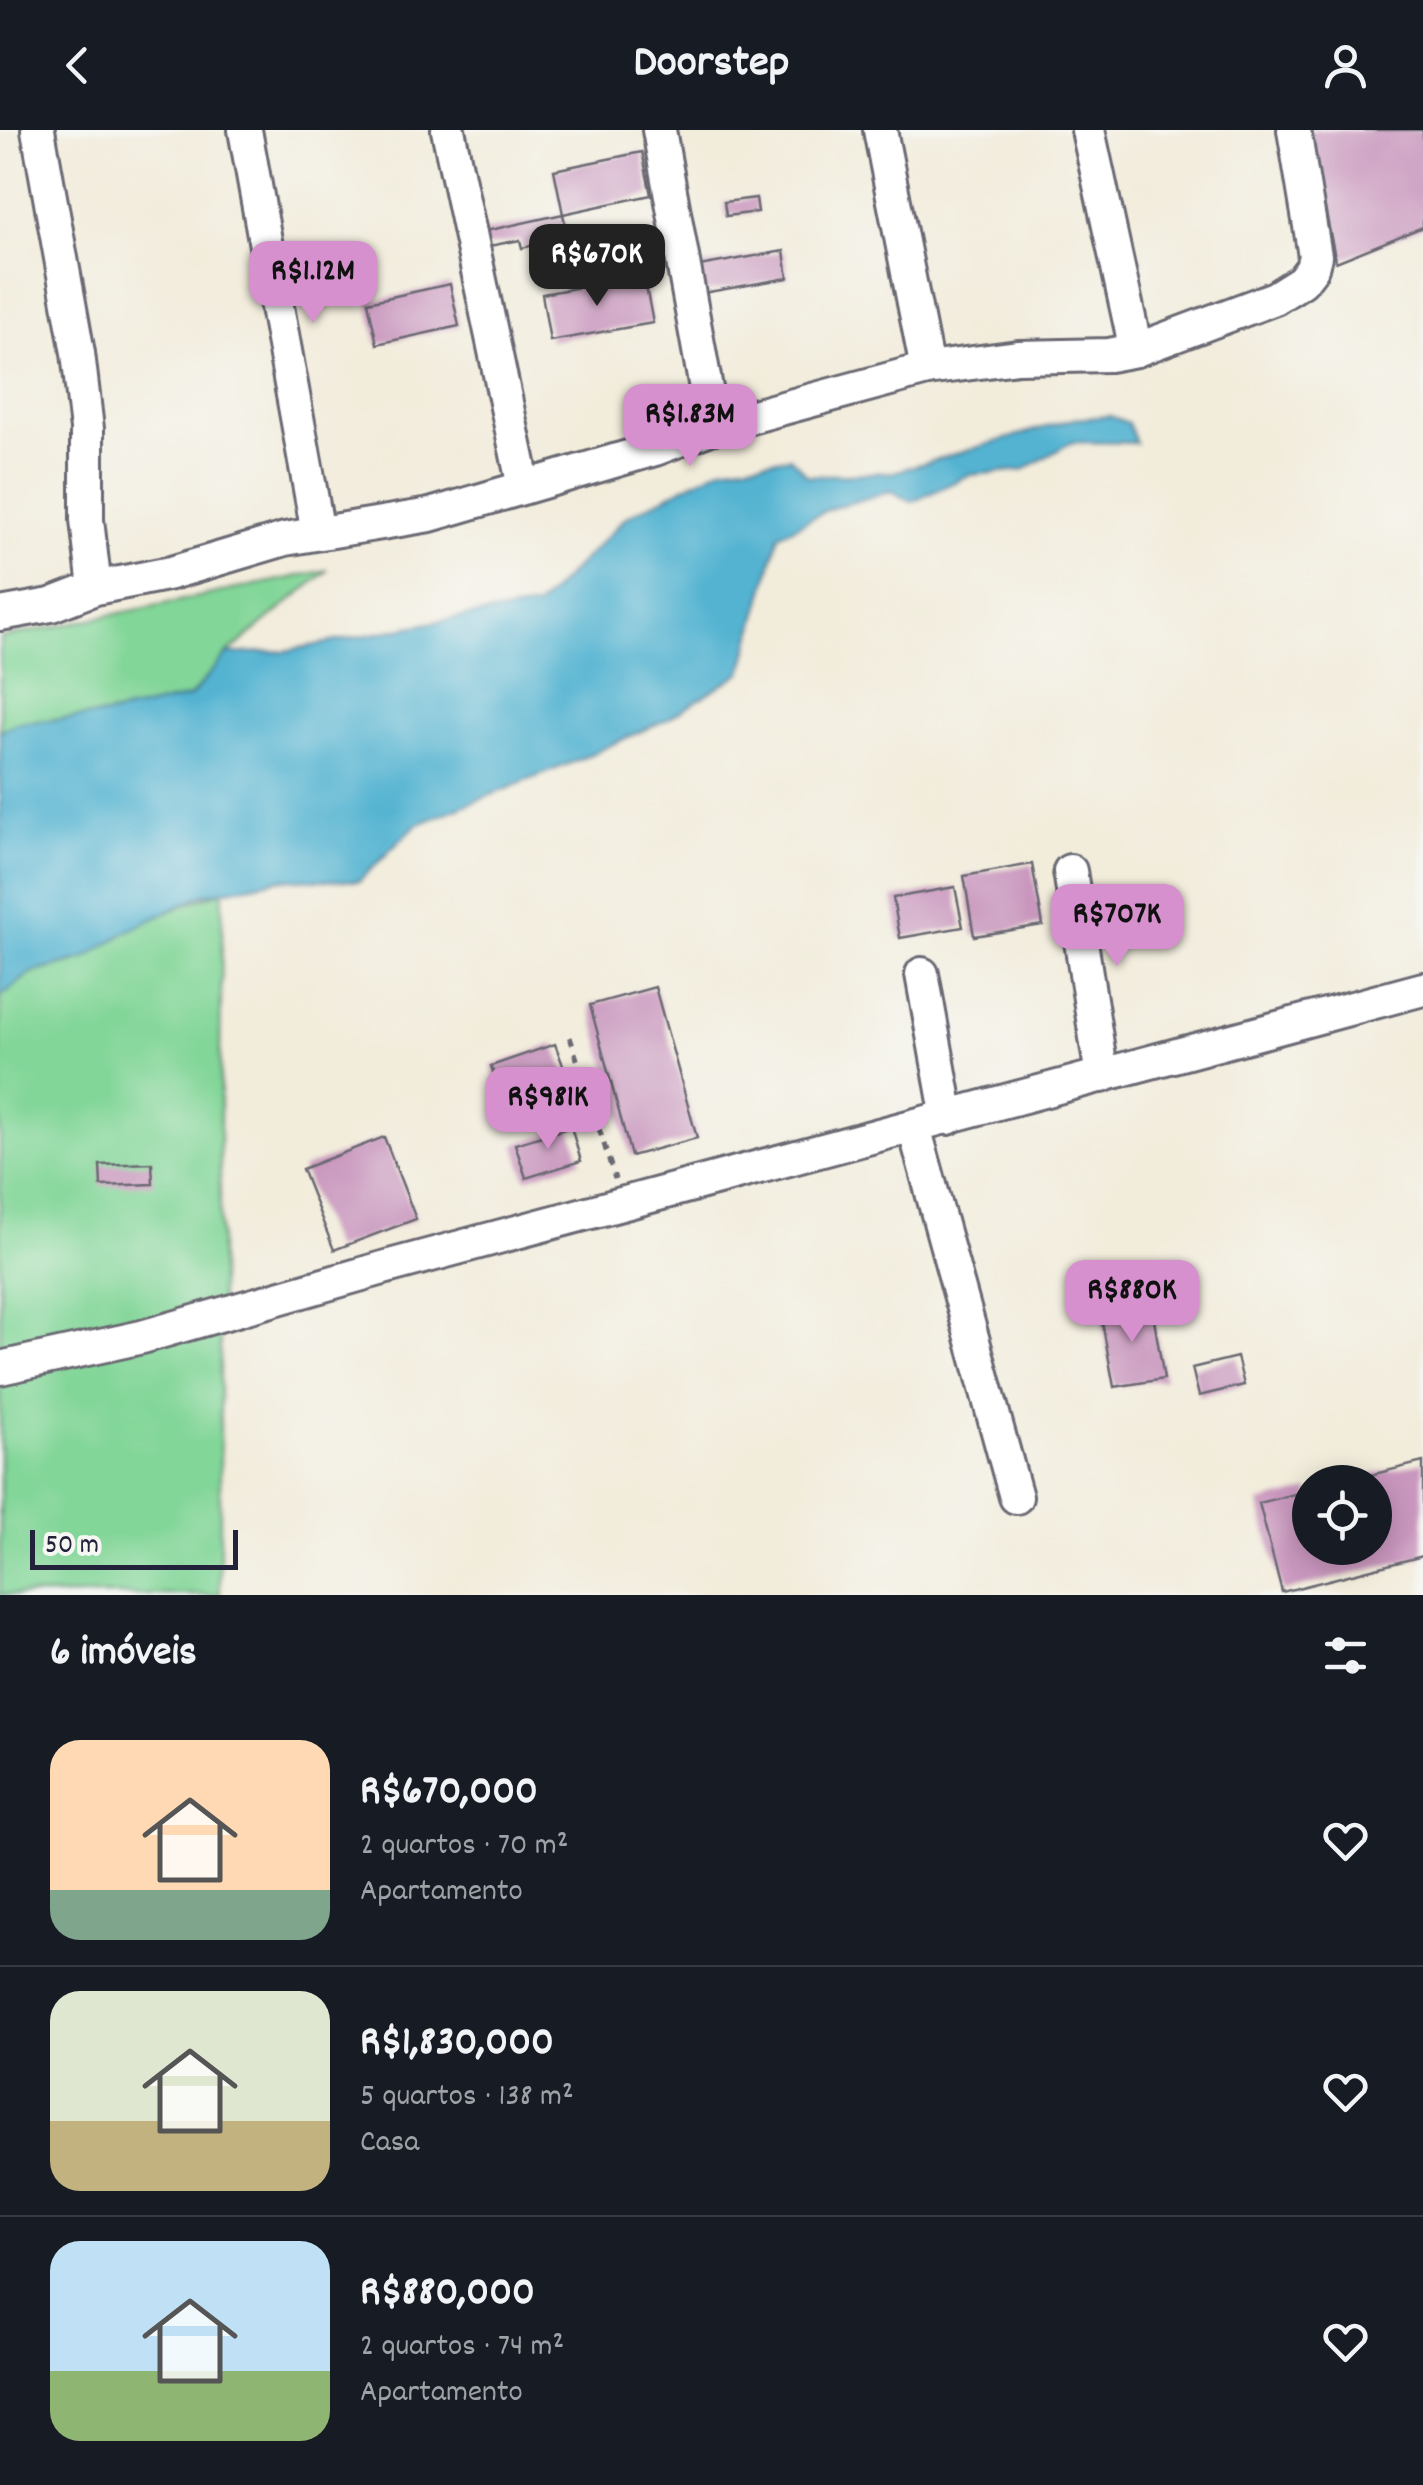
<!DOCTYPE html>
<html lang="pt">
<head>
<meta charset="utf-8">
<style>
  body { margin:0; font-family:Dekko,sans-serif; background:#20242c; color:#f1f3f6; height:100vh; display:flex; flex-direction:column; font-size:38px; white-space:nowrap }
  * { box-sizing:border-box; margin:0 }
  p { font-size:32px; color:#9ea1a6 }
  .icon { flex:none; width:55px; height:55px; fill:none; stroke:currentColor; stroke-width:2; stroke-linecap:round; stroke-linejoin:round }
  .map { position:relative; height:1465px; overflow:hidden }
  .details { display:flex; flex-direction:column; background:#171b24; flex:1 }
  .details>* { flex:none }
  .fabs { position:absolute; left:1292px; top:1335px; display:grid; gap:20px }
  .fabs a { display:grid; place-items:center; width:100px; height:100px; border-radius:50%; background:#171b24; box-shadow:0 5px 25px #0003; font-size:50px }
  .scale { position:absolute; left:30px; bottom:25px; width:208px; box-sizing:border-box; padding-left:10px; border:5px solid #22223b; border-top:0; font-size:28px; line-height:35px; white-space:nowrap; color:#22223b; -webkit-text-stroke:8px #f6f6f2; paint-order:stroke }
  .price { position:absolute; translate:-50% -85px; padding:0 22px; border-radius:20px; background:#d690ce; color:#111; font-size:32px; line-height:65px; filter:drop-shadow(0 2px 5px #0008) }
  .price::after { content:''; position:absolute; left:50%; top:60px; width:30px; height:22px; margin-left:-15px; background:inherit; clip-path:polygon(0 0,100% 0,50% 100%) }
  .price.current { background:#222; color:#fff }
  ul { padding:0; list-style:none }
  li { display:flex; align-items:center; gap:30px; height:250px; padding:0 50px }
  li+li { border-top:2px solid #363941 }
  li span { display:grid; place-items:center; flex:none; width:280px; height:200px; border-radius:30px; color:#555 }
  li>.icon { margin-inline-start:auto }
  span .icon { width:120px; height:120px; fill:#fffc; stroke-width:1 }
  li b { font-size:42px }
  h2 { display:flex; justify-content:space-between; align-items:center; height:120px; padding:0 50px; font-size:42px }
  header { display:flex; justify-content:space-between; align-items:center; height:130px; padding:0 50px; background:#171b24; font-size:45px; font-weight:800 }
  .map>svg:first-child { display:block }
  .green { fill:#82d698; stroke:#527c6a; stroke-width:2.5 }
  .water { fill:#53b3d1; stroke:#3a6a86; stroke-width:2.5 }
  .building { fill:#c997be }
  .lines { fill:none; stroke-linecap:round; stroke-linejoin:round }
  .street-casing { stroke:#6b6973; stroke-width:38 }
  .path { stroke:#6b6973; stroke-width:5; stroke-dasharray:8 8; stroke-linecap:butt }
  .street { stroke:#fff; stroke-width:32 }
</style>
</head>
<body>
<header><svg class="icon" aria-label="back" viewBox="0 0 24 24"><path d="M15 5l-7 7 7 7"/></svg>Doorstep<svg class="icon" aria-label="person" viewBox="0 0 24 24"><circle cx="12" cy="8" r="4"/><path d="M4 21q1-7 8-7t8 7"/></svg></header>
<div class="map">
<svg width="1423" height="1465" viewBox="0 0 1423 1465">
  <rect width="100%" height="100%" fill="#f6f6f2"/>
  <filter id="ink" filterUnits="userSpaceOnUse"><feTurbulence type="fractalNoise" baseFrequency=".01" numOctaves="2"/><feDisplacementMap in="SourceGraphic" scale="20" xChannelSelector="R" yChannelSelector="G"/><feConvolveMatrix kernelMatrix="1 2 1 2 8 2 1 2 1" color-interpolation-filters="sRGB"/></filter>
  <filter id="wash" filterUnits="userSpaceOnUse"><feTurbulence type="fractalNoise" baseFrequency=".0048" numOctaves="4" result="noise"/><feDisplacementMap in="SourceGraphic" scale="40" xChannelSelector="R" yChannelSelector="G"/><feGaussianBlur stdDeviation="2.25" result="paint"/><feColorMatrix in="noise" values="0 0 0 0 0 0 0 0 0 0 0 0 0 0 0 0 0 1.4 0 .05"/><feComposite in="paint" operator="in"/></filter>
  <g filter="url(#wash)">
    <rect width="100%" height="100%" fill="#f2ecdb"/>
    <!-- green -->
    <g class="green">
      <polygon points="328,440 227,524 190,567 107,585 17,593 0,601 0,508"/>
      <polygon points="223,761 220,924 220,1465 0,1465 0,867 31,843 84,829 128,800 186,774"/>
    </g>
    <!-- water -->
    <polygon class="water" points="1110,286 1128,293 1136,313 1072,312 1023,340 969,345 912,372 891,361 829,379 779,405 742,542 666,590 571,633 416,695 359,751 282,749 202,765 128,801 84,829 31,843 0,867 0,601 17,593 107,585 190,567 227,524 285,521 456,488 537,477 626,387 723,337 790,327 808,346 894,342 1073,289"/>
    <g id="blocks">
      <!-- building -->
      <g class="building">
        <polygon points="1309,0 1423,0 1423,97 1336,132"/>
        <polygon points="642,22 651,65 563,84 554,40"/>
        <polygon points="756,68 758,82 726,86 724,72"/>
        <polygon points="563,84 568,107 522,118 520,110 484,117 481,102"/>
        <polygon points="784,121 788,148 703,163 699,136"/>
        <polygon points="644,146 653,193 550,211 542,164"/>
        <polygon points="450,154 459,196 377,214 368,172"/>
        <polygon points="1032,734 1043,795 974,806 964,746"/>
        <polygon points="955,757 963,797 900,808 893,768"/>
        <polygon points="655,857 697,1008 631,1026 590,875"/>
        <polygon points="555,914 570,954 505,977 491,936"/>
        <polygon points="571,997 581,1031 526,1048 515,1014"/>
        <polygon points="384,1007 416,1089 334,1120 302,1039"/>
        <polygon points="152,1033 153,1054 101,1056 100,1035"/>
        <polygon points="1151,1172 1164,1249 1114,1257 1100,1181"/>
        <polygon points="1237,1227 1244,1255 1199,1266 1192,1238"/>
        <polygon points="1423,1332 1423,1426 1282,1462 1259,1373 1310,1360 1310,1418 1375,1418 1375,1352 1346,1351"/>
      </g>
    </g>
  </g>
  <g filter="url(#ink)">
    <use href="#blocks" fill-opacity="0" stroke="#6b6973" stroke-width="2.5"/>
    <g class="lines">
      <defs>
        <g id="street">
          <polyline points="38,0 78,223 87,299 87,390 95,458"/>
          <polyline points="245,0 318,403"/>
          <polyline points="448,0 524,357"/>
          <polyline points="659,0 713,297"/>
          <polyline points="880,0 927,239"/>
          <polyline points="1088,0 1136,220"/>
          <polyline points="0,484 51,475 95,458 171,443 285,409 430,385 655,319 713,297 927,239 1018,227 1109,225 1136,220 1275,168 1302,151 1312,138 1315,126 1294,0"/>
          <polyline points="1070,741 1102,946"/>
          <polyline points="922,844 948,988"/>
          <polyline points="914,997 1016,1367"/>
          <polyline points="0,1238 142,1207 390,1136 1423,859"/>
        </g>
      </defs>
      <!-- street casing -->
      <use href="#street" class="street-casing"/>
      <!-- path -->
      <polyline class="path" points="570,907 615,1049"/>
      <!-- street -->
      <use href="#street" class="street"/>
    </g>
  </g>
</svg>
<div class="fabs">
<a><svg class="icon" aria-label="locate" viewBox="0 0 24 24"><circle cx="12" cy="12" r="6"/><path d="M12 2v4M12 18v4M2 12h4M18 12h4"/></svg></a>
</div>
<div class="scale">50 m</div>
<b class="price current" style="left:597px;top:179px">R$670K</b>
<b class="price" style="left:313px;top:196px">R$1.12M</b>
<b class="price" style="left:690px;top:339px">R$1.83M</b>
<b class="price" style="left:1117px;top:839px">R$707K</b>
<b class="price" style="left:548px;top:1022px">R$981K</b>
<b class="price" style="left:1132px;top:1215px">R$880K</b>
</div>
<section class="details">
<h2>6 imóveis<svg class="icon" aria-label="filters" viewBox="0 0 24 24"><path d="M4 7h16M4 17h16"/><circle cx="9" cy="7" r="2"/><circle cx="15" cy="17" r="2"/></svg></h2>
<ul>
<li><span style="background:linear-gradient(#ffd9b3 75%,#7fa58c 0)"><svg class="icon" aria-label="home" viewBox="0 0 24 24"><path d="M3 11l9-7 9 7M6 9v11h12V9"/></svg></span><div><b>R$670,000</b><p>2 quartos · 70 m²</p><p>Apartamento</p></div><svg class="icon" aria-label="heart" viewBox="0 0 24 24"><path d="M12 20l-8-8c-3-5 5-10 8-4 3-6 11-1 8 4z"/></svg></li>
<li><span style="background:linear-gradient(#dfe7d0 65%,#c2b280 0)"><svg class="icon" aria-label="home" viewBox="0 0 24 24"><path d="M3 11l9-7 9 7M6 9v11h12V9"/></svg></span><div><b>R$1,830,000</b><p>5 quartos · 138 m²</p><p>Casa</p></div><svg class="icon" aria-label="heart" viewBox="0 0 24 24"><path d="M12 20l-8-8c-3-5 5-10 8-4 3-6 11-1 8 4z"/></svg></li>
<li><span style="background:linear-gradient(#bfe0f5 65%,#8fb573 0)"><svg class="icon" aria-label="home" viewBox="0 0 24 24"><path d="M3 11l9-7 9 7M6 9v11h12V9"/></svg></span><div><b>R$880,000</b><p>2 quartos · 74 m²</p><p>Apartamento</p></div><svg class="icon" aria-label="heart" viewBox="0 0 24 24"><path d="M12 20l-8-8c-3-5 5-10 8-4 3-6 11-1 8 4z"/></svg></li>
</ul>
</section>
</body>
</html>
